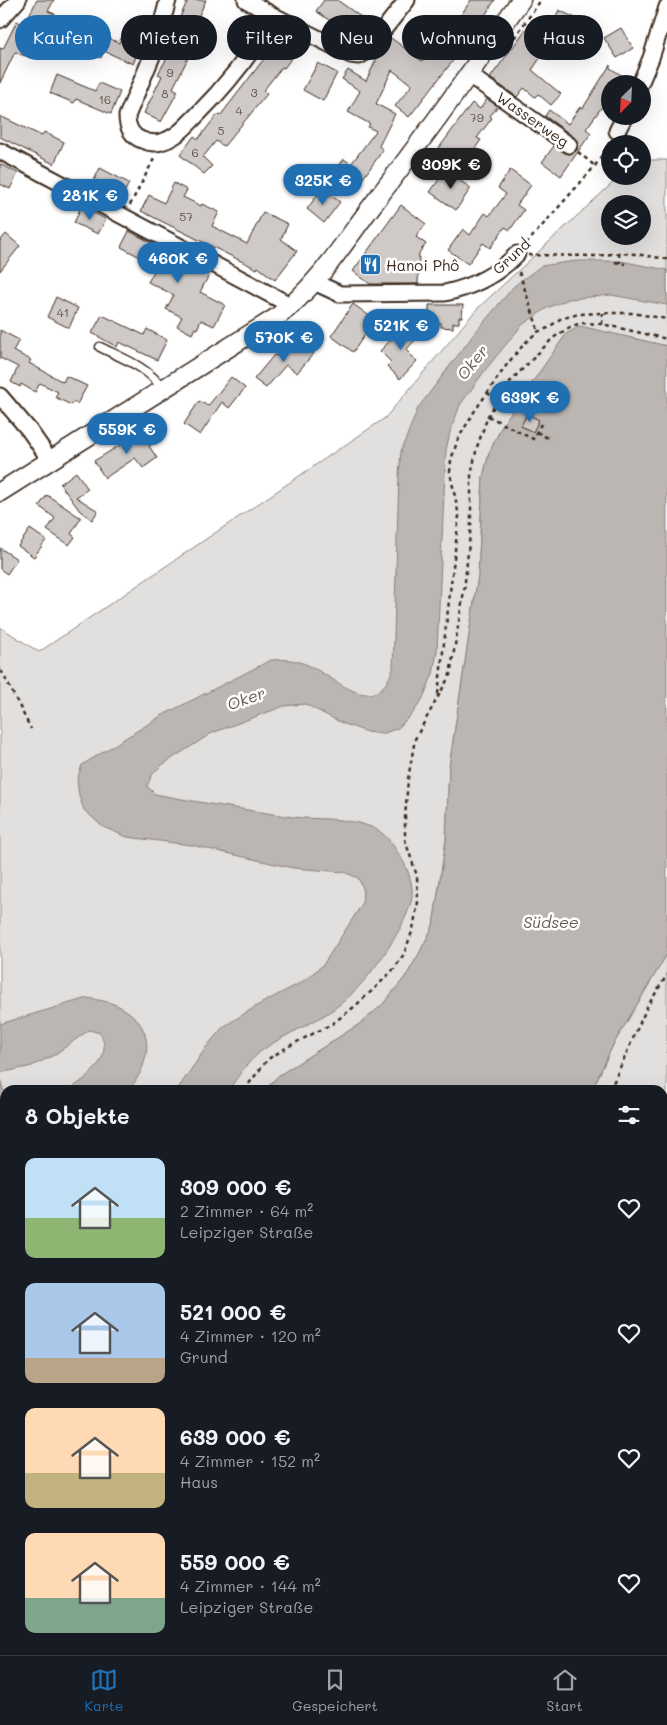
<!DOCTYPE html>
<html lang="de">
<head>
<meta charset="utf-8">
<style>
  body { margin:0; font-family:Mali,sans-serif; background:#242831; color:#f1f3f6; height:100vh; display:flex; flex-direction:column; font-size:19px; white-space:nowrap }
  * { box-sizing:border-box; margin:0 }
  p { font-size:16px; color:#9ea1a6 }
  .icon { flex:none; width:28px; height:28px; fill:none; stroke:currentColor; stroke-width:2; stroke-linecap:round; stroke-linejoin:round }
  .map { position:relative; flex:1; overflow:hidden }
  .details { position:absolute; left:0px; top:1085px; width:668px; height:570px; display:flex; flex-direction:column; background:#171b24; border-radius:15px 15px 0 0; box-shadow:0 5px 20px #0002 }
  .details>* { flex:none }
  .guide { position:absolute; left:15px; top:15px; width:638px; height:45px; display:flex; gap:10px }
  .needle { width:32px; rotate:204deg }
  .controls { position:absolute; left:601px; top:75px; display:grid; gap:10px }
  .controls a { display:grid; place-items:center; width:50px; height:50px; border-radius:50%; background:#171b24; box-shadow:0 5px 20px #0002; font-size:25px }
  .price { position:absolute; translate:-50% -42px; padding:0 11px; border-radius:18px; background:#1f6fb2; color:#fff; font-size:16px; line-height:32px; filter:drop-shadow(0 1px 2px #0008) }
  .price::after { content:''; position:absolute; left:50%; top:30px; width:15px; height:11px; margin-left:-8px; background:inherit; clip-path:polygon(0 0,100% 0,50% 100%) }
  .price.active { background:#222; color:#fff }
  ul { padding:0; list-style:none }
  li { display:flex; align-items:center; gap:15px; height:125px; padding:0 25px }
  li span { display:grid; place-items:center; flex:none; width:140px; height:100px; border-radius:10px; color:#555 }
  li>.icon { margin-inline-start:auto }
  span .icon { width:60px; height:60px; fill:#fffc; stroke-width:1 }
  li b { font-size:21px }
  h2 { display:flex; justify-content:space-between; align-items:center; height:60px; padding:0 25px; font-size:21px }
  .chip { padding:0 18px; border-radius:22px; background:#171b24; box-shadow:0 5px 20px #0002; font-size:18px; line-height:45px }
  .chip.active { background:#1f6fb2; color:#fff }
  .dock { display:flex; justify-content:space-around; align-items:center; height:70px; border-top:1px solid #363941; background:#171b24; font-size:14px; color:#9ea1a6 }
  .dock a { display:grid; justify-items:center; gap:2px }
  .dock .active { color:#1f6fb2 }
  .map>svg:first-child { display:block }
  .green { fill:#e2e0de; stroke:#8e857e; fill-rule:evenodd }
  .water { fill:#bcb6b3; stroke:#887e77 }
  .building { fill:#cfcac7; stroke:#3b2a1e }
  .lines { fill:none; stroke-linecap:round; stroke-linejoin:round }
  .service-casing { stroke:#3b2a1e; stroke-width:11 }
  .minor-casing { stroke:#3b2a1e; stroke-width:19 }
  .tertiary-casing { stroke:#3b2a1e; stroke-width:21 }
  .motorway-casing { stroke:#3b2a1e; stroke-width:30 }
  .path { stroke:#3b2a1e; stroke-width:2.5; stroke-dasharray:4 4; stroke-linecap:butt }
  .service { stroke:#fff; stroke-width:8 }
  .minor { stroke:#fff; stroke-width:15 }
  .tertiary { stroke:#fff; stroke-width:18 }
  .motorway { stroke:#fff; stroke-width:26 }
  .labels { text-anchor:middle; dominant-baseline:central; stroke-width:5; stroke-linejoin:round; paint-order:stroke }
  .number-label { font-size:12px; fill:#605248 }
  .street-label { font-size:15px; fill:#3b2a1e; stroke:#fff }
  .poi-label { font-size:15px; fill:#3b2a1e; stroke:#fff; text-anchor:start }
  .water-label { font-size:16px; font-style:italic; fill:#685b52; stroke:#fff }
</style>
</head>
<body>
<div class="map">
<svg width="667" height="1655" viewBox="0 0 667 1655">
  <rect width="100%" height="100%" fill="#fff"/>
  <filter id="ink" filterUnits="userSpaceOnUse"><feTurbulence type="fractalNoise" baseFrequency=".02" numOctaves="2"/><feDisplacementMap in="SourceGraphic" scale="10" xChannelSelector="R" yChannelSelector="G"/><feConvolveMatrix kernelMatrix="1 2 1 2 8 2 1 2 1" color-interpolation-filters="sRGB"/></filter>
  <g filter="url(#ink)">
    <!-- green -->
    <g class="green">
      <path d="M643,160H667V346L580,327L567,334L503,424L489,453L483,477L478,576L449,767L446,840L433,926L419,954L406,976L382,1006L361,1023L278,1076L265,1090H5V1485H0V627L39,652L385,418L477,309L620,176H642ZM610,204H642V236H610Z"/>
      <polygon points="667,954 667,1296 663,1303 662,1090 592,1090 613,1045"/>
      <polygon points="667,1469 667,1573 662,1571 662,1470"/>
      <polygon points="0,1552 5,1552 5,1650 662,1650 663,1593 667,1594 667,1655 0,1655"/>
    </g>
    <!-- water -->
    <g class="water">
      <path d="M575,261H620L667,270V305L611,295L569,299L547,308L522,325L486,369L460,405L450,432L446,450L437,651L433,674L422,700L413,713L398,728L382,734L367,732L342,723L305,704L284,706L212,733L162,765L152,775L147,786L155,794C201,803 247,810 293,817C319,820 347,817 371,827C386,833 392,843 400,856C408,868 415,887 411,902C403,932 368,981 344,1001C319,1023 286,1032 260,1052C248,1062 237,1077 229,1090H177L207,1046L223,1027L260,1004L302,982L323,965L362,904L363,888L358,878L344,872L293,868L191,845L127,837L103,827L84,810L79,796L77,780L82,765L161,716L271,660C284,659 293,659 305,664C336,676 374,722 393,669L399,475L401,451L418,408L474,334L514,286L541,266Z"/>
      <polygon points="580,326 667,346 667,954 613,1045 592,1090 265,1090 278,1076 361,1023 382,1005 406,976 419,954 433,926 446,840 449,767 478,576 483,477 489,453 503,424 566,334"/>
      <path d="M87,998C99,1000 113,1002 124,1009C157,1029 150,1064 129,1090H69C88,1077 114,1059 100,1033L89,1030L54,1055L32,1066L0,1073V1024Z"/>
      <polygon points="0,1073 3,1090 5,1091 5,1202 0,1200"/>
      <polygon points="667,1296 667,1367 663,1374 663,1303"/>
    </g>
    <!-- building -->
    <g class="building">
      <polygon points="37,0 54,0 48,11 59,16 53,28 44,23 25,56 15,52 0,83 0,48 3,49 17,21 24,25"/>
      <polygon points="188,0 206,0 195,24 200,26 190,49 192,50 173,88 178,91 161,122 144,113 162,76 158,74 168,56 167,55 177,33 173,32"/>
      <polygon points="324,0 337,0 368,22 356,39 316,11"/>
      <polygon points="471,0 495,0 466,44 409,117 395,106 412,85 392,70 376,104 395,114 379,146 383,150 356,188 335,171 344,159 351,164 376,131 368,127 370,124 348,112 360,91 342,79 348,70 366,81 378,56 391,38 422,61 441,37 445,39"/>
      <polygon points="559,10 597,29 585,53 573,47 575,43 557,33 532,70 561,94 551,105 538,94 535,97 524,88 517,97 490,78 529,25 546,36"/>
      <polygon points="621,28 633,48 617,58 604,38"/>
      <polygon points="89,29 119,43 121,38 140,47 133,64 104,51 101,58 80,49"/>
      <polygon points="277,42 294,55 284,68 282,67 263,91 267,94 224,146 216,141 203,157 212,166 204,174 180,155 194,136 198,139 218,114 220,116"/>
      <polygon points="318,63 337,73 323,101 303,90"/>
      <polygon points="610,65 610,68 631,81 631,84 610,84 610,108 604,104 586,129 591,133 561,176 542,162 554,146 569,154 573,153 577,150 578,142 574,137 545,116 549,110 568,124 580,107 583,108"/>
      <polygon points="57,75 95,91 99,83 120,92 111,114 76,99 74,103 50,93"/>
      <polygon points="487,99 498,106 490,116 492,118 477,138 481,140 469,157 464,154 457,162 439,148 472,103 480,109"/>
      <polygon points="0,116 42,136 44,132 64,142 54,164 0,137"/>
      <polygon points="0,164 18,173 10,189 0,184"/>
      <polygon points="100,168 129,183 121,199 92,184"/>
      <polygon points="510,170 531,185 517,205 524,210 510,230 505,227 490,248 483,243 468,264 448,250 463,229 470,235 485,213 489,216 506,194 498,188"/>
      <polygon points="445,171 471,188 456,210 430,192"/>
      <polygon points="174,183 187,190 183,197 201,206 202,204 219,212 212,226 247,244 263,212 288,224 281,239 297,251 275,280 258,267 257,269 141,211 149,195 164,203"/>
      <polygon points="322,189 340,202 324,223 307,209"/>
      <polygon points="401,205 426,224 416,237 426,244 419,253 418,284 370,284 353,271"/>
      <polygon points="81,207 106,219 98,234 74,223"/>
      <polygon points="129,231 186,261 185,263 209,275 200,292 225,305 214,326 201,320 197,329 195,328 192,334 177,326 182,317 166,309 174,295 148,282 157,266 121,247"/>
      <polygon points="6,234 20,246 0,271 0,241"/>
      <polygon points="56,297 78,308 69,328 47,317"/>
      <polygon points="353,304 375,320 353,352 331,336"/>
      <polygon points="429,305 463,305 462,317 459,317 459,323 453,323 453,328 441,327 441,323 429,323"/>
      <polygon points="102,315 144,335 147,329 167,340 157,360 119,342 117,347 92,333"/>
      <polygon points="407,323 419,336 406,350 417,361 400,379 387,366 391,362 380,351"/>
      <polygon points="0,330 19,340 13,351 31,360 29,363 63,382 66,376 87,386 77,404 73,402 71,405 55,397 58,392 40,383 35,392 21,384 20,387 11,382 18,367 0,358"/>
      <polygon points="287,342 298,351 304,344 314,353 297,373 286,365 266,388 254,379 274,355 276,356"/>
      <polygon points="231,377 245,388 229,408 222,402 200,435 184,424 199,401 208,406"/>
      <polygon points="527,414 539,420 533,432 521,426"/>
      <polygon points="143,431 152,444 149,446 157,458 143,468 135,458 105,478 94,461"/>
      <polygon points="76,472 88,489 76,497 98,511 92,520 80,511 60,484"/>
      <polygon points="47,495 81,518 71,534 75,537 69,545 47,530 55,518 39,506"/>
      <polygon points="30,529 46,540 34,557 18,546"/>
      <polygon points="0,548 17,559 7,574 0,569"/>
    </g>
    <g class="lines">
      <defs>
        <g id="service">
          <path d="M100,347C122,358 148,367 163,389"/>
          <polyline points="0,1438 5,1436"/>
        </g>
        <g id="minor">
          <path d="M168,0L155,49L127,116C127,126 131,136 142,140C149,143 157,144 164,141C177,137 187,125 197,115C227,85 252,53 274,16"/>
          <polyline points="246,0 274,16 351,55 359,56 366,52 407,0"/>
          <polyline points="0,20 18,0"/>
          <polyline points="469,75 569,145"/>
          <polyline points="640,84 651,58 667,7"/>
          <polyline points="617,131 625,116"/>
          <polyline points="0,151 292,306"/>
          <path d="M314,282L340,294L445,293C473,287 497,275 517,254"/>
          <polyline points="0,396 29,430 50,460"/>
          <polyline points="662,1522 667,1523"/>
        </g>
        <path id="tertiary" d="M0,492L277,317C314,289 340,249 368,211C402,166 436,121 469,74C487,49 503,24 521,0"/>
        <g id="motorway">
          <polyline points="662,1427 667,1426"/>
          <polyline points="662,1454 667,1453"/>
          <polyline points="0,1512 5,1512"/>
          <polyline points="0,1538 5,1538"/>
          <polyline points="662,1581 667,1582"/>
        </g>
      </defs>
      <!-- service casing -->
      <use href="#service" class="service-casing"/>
      <!-- minor casing -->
      <use href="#minor" class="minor-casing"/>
      <!-- tertiary casing -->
      <use href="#tertiary" class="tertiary-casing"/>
      <!-- motorway casing -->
      <use href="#motorway" class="motorway-casing"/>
      <!-- path -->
      <g class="path">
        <polyline points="505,51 541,0"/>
        <polyline points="578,152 595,166"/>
        <polyline points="130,205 155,157"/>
        <polyline points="526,244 595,166 610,142"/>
        <polyline points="619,253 620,263"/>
        <polyline points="528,255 596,256 619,253 635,254 667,259"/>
        <polyline points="615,262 625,264"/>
        <polyline points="519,272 537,326 537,332"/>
        <polyline points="602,324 603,313"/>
        <polyline points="487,393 498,399"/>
        <polyline points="488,416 533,439 542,422"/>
        <polyline points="537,432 551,440"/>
        <polyline points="0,672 2,672 31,729"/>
        <polyline points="438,694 459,516 450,472 451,460 458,439 474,412 508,363 525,343 537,332 548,328 560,319 579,314 603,313 632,313 667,319"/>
        <polyline points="244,1090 268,1059 291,1045 332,1024 354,1007 375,988 394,969 404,954 413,929 418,902 417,876 405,840 405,818 408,779 415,739 450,675 464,591 471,524 471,475 477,447 488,416 507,385 553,338 570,327 581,323 602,324 667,339"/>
        <polyline points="610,1090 647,1007 667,975"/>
        <polyline points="662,1124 667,1119"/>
        <polyline points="0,1277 5,1280"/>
        <polyline points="0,1403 5,1408"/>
        <polyline points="648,1650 658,1655"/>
        <polyline points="131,1655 144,1650"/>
      </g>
      <!-- service -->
      <use href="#service" class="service"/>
      <!-- minor -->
      <use href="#minor" class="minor"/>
      <!-- tertiary -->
      <use href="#tertiary" class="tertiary"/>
      <!-- motorway -->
      <use href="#motorway" class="motorway"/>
    </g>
  </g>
  <!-- icons -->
  <defs>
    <symbol id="restaurant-square" viewBox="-11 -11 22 22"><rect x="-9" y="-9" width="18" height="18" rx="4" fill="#1f6fb2" stroke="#fff"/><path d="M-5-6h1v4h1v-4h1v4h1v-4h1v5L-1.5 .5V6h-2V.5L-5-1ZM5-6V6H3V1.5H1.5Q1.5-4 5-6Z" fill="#fff"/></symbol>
  </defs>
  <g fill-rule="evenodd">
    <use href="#restaurant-square" x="358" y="252" width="25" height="25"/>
  </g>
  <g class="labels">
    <!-- number labels -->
    <g class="number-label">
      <text x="170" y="72">9</text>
      <text x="254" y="92">3</text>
      <text x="165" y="93">8</text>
      <text x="105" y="99">16</text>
      <text x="239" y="110">4</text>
      <text x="477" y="117">79</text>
      <text x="221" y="130">5</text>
      <text x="195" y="152">6</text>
      <text x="186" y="216">57</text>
      <text x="63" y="312">41</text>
    </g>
    <!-- street labels -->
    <g class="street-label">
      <text transform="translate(533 119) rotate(35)">Wasserweg</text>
      <text transform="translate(511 256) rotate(-43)">Grund</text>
    </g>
    <!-- poi labels -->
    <g class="poi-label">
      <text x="386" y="265">Hanoi Phô</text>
    </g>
    <!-- water labels -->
    <g class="water-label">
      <text transform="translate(472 362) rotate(-51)">Oker</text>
      <text transform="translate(246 698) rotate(-20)">Oker</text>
      <text x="551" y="921">Südsee</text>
    </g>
  </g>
</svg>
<div class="controls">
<a><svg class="needle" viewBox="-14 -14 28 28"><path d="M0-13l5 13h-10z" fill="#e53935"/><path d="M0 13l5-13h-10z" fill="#9ea1a6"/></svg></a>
<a><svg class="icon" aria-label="locate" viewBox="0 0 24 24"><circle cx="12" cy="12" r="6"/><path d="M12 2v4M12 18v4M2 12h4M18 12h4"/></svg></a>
<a><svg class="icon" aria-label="layers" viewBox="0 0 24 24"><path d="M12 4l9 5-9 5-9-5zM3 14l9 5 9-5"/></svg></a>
</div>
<b class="price active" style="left:451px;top:190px">309K €</b>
<b class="price" style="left:323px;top:206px">325K €</b>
<b class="price" style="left:90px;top:221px">281K €</b>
<b class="price" style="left:178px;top:284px">460K €</b>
<b class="price" style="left:401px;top:351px">521K €</b>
<b class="price" style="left:284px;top:363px">570K €</b>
<b class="price" style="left:530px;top:423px">639K €</b>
<b class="price" style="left:127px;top:455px">559K €</b>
<div class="guide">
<a class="chip active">Kaufen</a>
<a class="chip">Mieten</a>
<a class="chip">Filter</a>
<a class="chip">Neu</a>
<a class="chip">Wohnung</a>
<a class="chip">Haus</a>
</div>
<section class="details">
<h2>8 Objekte<svg class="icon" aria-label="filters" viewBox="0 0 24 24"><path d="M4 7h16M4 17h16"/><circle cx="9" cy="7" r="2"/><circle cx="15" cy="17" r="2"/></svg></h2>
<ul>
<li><span style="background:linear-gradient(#bfe0f5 60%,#8fb573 0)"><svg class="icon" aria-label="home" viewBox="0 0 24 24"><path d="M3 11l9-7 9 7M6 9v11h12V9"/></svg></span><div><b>309 000 €</b><p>2 Zimmer · 64 m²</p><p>Leipziger Straße</p></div><svg class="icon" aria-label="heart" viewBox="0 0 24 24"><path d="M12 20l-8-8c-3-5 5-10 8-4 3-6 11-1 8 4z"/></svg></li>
<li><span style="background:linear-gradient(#a9c7e8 75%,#b9a48a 0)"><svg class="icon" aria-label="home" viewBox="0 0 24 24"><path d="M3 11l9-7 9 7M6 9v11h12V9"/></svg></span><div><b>521 000 €</b><p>4 Zimmer · 120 m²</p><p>Grund</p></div><svg class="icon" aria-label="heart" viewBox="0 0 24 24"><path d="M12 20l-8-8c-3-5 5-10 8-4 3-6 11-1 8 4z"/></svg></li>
<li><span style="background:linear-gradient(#ffd9b3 65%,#c2b280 0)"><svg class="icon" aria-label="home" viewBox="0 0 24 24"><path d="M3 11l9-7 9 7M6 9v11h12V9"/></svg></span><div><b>639 000 €</b><p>4 Zimmer · 152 m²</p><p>Haus</p></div><svg class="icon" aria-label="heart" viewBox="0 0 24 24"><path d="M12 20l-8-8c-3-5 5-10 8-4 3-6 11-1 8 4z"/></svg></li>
<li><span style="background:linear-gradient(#ffd9b3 65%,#7fa58c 0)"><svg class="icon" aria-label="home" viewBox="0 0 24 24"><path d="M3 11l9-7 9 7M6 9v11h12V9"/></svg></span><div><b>559 000 €</b><p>4 Zimmer · 144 m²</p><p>Leipziger Straße</p></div><svg class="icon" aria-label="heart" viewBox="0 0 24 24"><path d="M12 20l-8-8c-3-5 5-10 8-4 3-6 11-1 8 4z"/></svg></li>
</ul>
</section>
</div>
<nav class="dock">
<a class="active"><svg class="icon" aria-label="map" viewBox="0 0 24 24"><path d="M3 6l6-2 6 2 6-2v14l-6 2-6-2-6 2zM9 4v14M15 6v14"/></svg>Karte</a>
<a><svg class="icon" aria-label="saved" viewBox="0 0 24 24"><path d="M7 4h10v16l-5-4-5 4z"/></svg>Gespeichert</a>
<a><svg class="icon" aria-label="home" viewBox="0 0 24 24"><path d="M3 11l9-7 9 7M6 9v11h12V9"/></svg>Start</a>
</nav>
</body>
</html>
